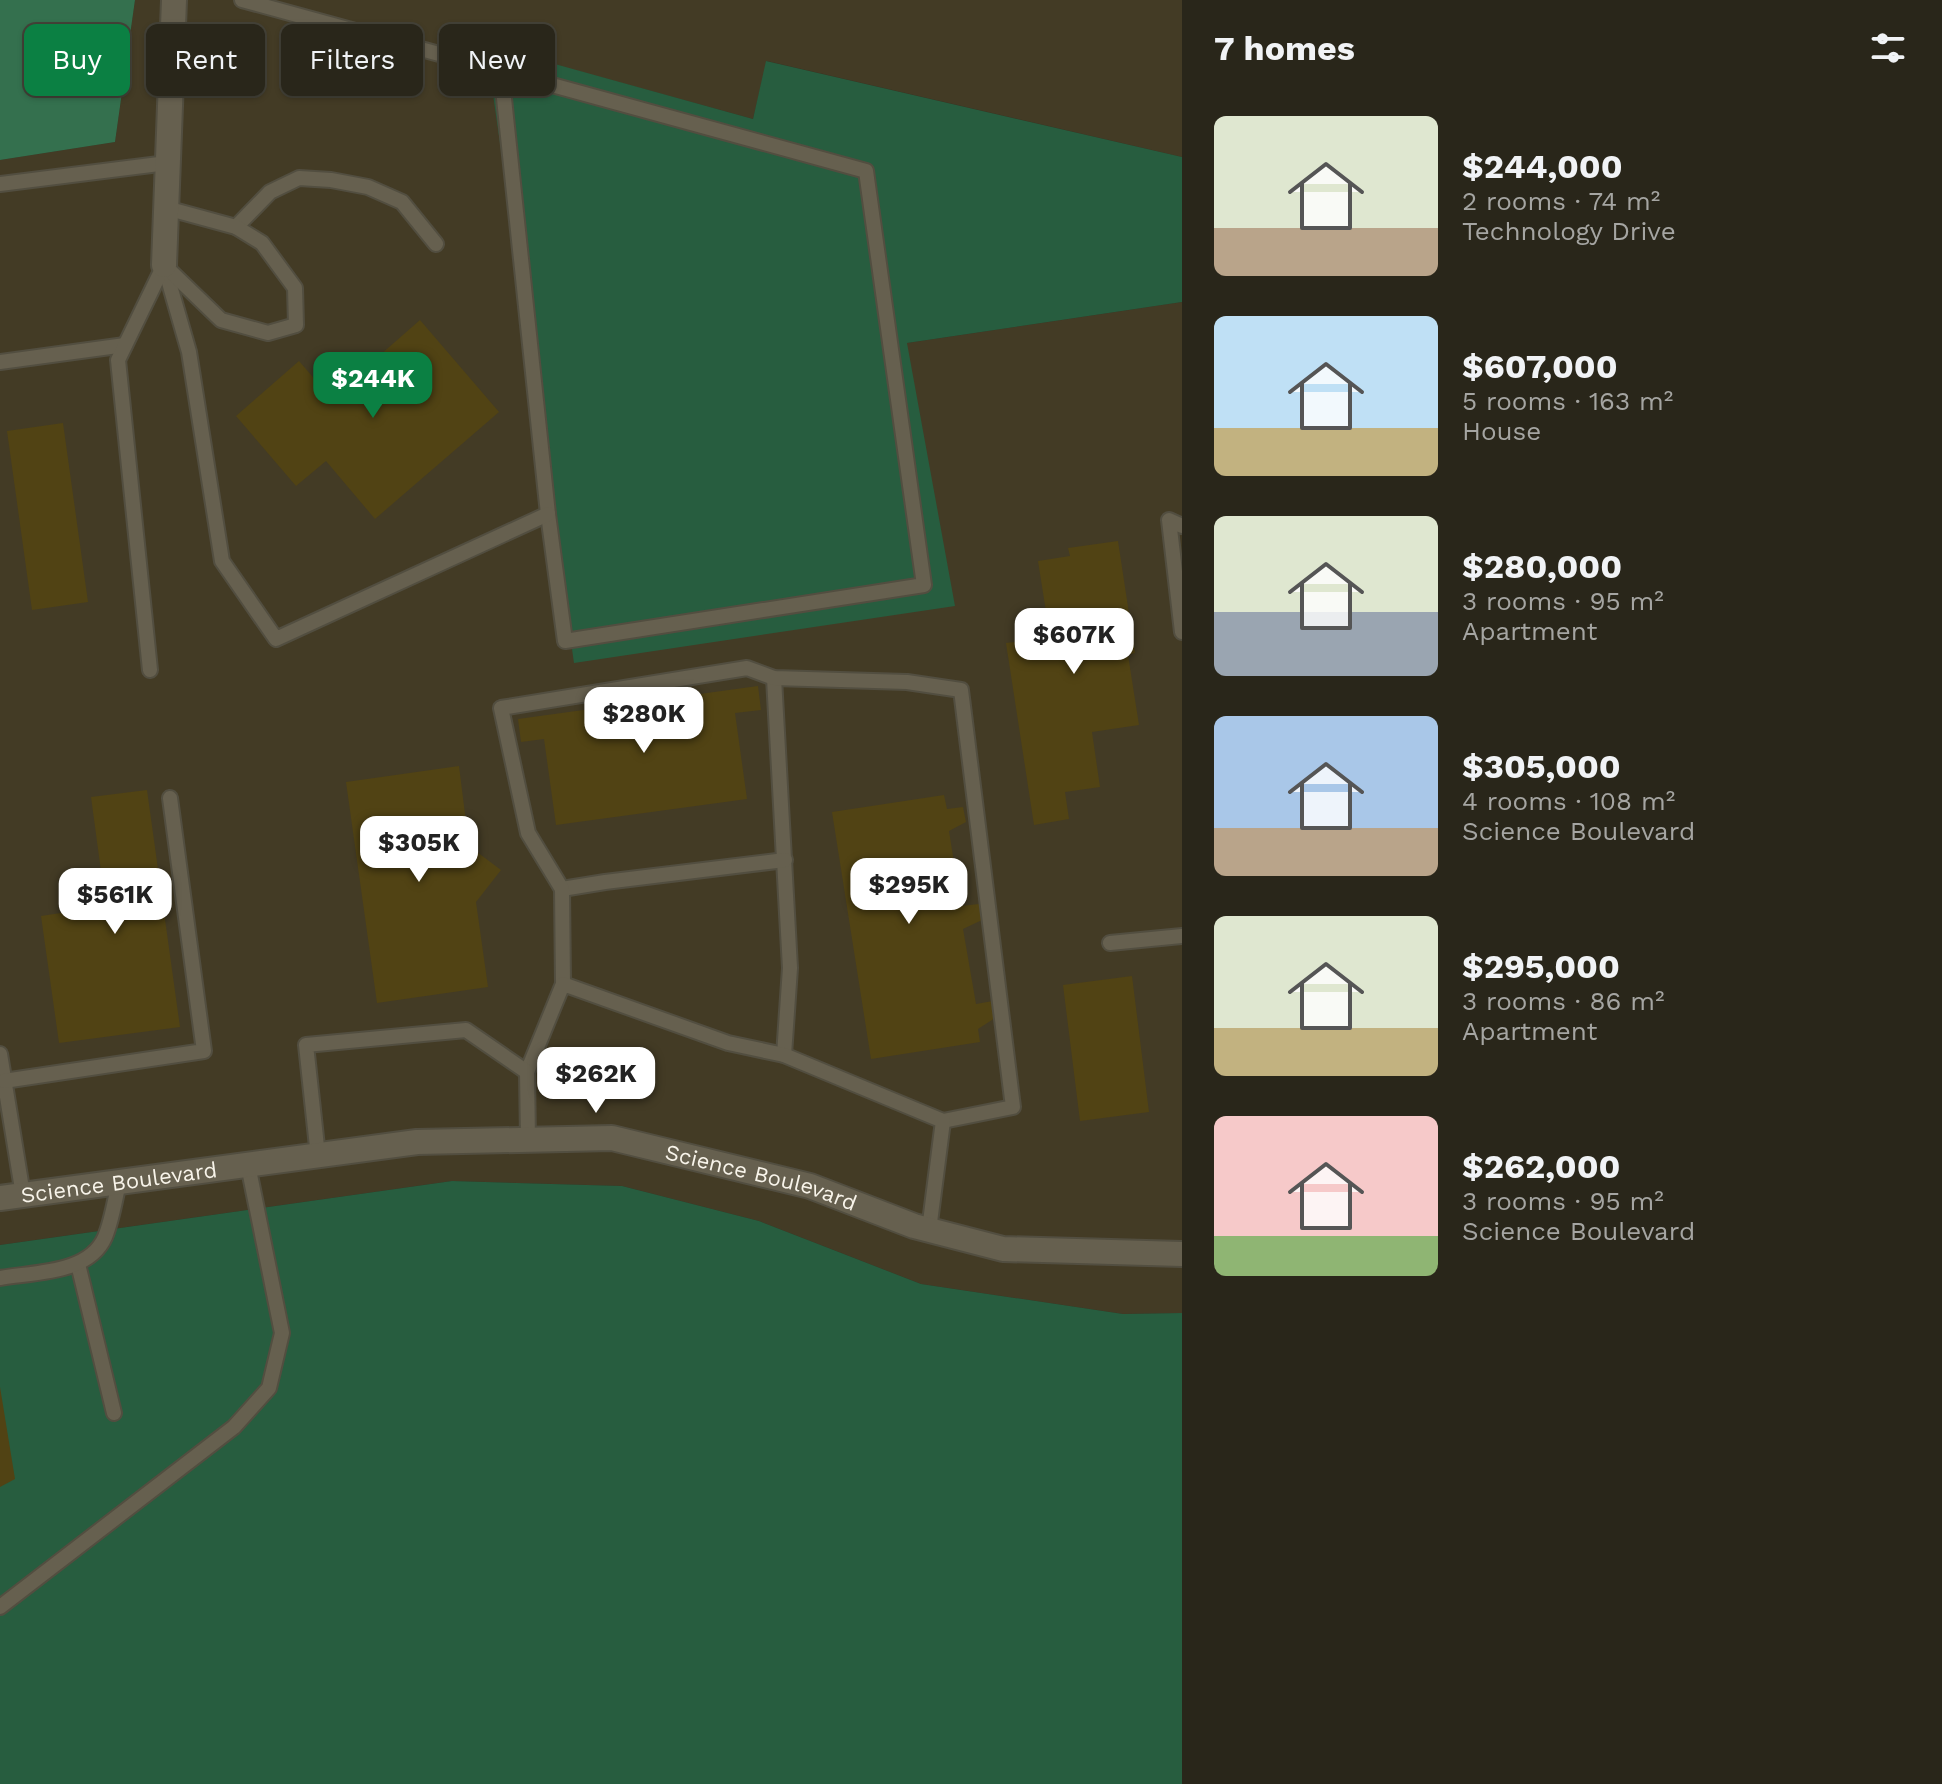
<!DOCTYPE html>
<html lang="en">
<head>
<meta charset="utf-8">
<style>
  body { margin:0; font-family:"Work Sans",sans-serif; background:#353227; color:#f1f3f6; height:100vh; display:flex; flex-direction:column; font-size:30px; white-space:nowrap }
  * { box-sizing:border-box; margin:0 }
  p { font-size:26px; color:#a5a5a2 }
  .icon { flex:none; width:44px; height:44px; fill:none; stroke:currentColor; stroke-width:2; stroke-linecap:round; stroke-linejoin:round }
  .map { position:relative; flex:1; overflow:hidden }
  .details { display:flex; flex-direction:column; background:#29261a; width:760px }
  .details>* { flex:none }
  .top-card { position:absolute; left:24px; top:24px; width:760px; height:72px; display:flex; gap:16px }
  .price { position:absolute; translate:-50% -68px; padding:0 18px; border-radius:16px; background:#fff; color:#222; font-size:26px; line-height:52px; filter:drop-shadow(0 2px 4px #0008) }
  .price::after { content:''; position:absolute; left:50%; top:48px; width:24px; height:18px; margin-left:-12px; background:inherit; clip-path:polygon(0 0,100% 0,50% 100%) }
  .price.on { background:#0b8043; color:#fff }
  ul { padding:0; list-style:none }
  li { display:flex; align-items:center; gap:24px; height:200px; padding:0 32px }
  li span { display:grid; place-items:center; flex:none; width:224px; height:160px; border-radius:12px; color:#555 }
  li>.icon { margin-inline-start:auto }
  span .icon { width:96px; height:96px; fill:#fffc; stroke-width:1 }
  li b { font-size:34px }
  h2 { display:flex; justify-content:space-between; align-items:center; height:96px; padding:0 32px; font-size:34px }
  .pill { padding:0 28px; border-radius:12px; background:#29261a; box-shadow:0 2px 6px #0004,0 0 0 2px #454339; font-size:28px; line-height:72px }
  .pill.on { background:#0b8043; color:#fff }
  main { display:flex; flex:1; min-height:0 }
  .map>svg:first-child { display:block }
  .built { fill:#433b25 }
  .green { fill:#275d3f }
  .forest { fill:#34704e }
  .building { fill:#514314 }
  .lines { fill:none; stroke-linecap:round; stroke-linejoin:round }
  .lane-casing { stroke:#524e40; stroke-width:18 }
  .street-casing { stroke:#524e40; stroke-width:28 }
  .lane { stroke:#66604f; stroke-width:14 }
  .street { stroke:#66604f; stroke-width:24 }
  .labels { text-anchor:middle; dominant-baseline:central; stroke-width:6; stroke-linejoin:round; paint-order:stroke }
  .street-label { font-size:22px; fill:#f8f4ea; stroke:#373222 }
</style>
</head>
<body>
<main>
<div class="map">
<svg width="1182" height="1784" viewBox="0 0 1182 1784">
  <rect width="100%" height="100%" fill="#373222"/>
  <!-- built -->
  <polygon class="built" points="135,0 1182,0 1182,157 767,61 753,119 487,46 907,343 1182,302 1182,1313 1123,1314 921,1284 759,1221 622,1186 452,1181 0,1245 0,160 115,142"/>
  <!-- green -->
  <g class="green">
    <polygon points="486,45 753,119 766,61 1182,157 1182,302 907,343 955,606 574,663"/>
    <polygon points="452,1181 622,1186 759,1221 921,1284 1123,1314 1182,1313 1182,1784 0,1784 0,1245"/>
  </g>
  <!-- forest -->
  <polygon class="forest" points="0,0 135,0 115,142 0,160"/>
  <!-- building -->
  <g class="building">
    <polygon points="420,320 499,412 375,519 326,461 296,486 236,416 299,361 331,398"/>
    <polygon points="63,423 88,602 32,610 7,431"/>
    <polygon points="1118,541 1135,653 1128,655 1139,725 1092,732 1100,787 1065,792 1069,819 1034,825 1006,643 1036,639 1039,658 1053,656 1038,561 1070,556 1068,548"/>
    <polygon points="758,686 761,710 735,713 747,799 556,825 544,739 521,742 518,719"/>
    <polygon points="459,766 469,846 501,870 476,902 488,987 377,1003 346,782"/>
    <polygon points="147,790 180,1027 59,1043 41,916 87,909 84,888 103,886 91,797"/>
    <polygon points="944,795 947,809 963,807 966,822 949,831 961,906 979,904 982,920 963,929 976,1004 993,1001 995,1018 978,1029 980,1042 871,1059 832,812"/>
    <polygon points="1132,976 1149,1112 1080,1121 1063,985"/>
    <polygon points="0,1387 15,1479 0,1487"/>
  </g>
  <g class="lines">
    <defs>
      <g id="lane">
        <polyline points="242,0 866,171 924,585 565,641 548,514 501,70"/>
        <polyline points="0,184 167,163"/>
        <polyline points="236,227 270,192 299,178 331,180 368,187 402,202 436,244"/>
        <polyline points="164,265 189,352 222,561 276,639 548,514"/>
        <polyline points="164,265 221,320 268,333 296,325 295,288 262,243 236,227 166,208"/>
        <polyline points="0,362 125,345"/>
        <polyline points="1182,526 1169,520 1182,632"/>
        <polyline points="150,670 118,360 164,265"/>
        <polyline points="774,678 790,968 784,1055"/>
        <polyline points="562,889 605,882 785,860"/>
        <polyline points="1110,943 1182,936"/>
        <polyline points="563,984 562,889 528,833 501,708 747,668 774,678 907,682 961,690 1013,1107 943,1121"/>
        <polyline points="0,1054 23,1195"/>
        <polyline points="527,1072 563,984 728,1043 784,1055 943,1121 929,1230"/>
        <polyline points="4,1081 204,1051 170,798"/>
        <polyline points="318,1156 306,1045 466,1030 527,1072 528,1140"/>
        <polyline points="78,1264 114,1413"/>
        <path d="M0,1278C34,1272 89,1274 105,1237C112,1220 115,1200 119,1182"/>
        <polyline points="0,1607 234,1427 269,1388 282,1333 248,1165"/>
      </g>
      <g id="street">
        <polyline points="164,265 174,0"/>
        <path id="s1" d="M0,1198L417,1142L612,1138L810,1186L914,1226L1003,1249L1182,1254"/>
      </g>
    </defs>
    <!-- lane casing -->
    <use href="#lane" class="lane-casing"/>
    <!-- street casing -->
    <use href="#street" class="street-casing"/>
    <!-- lane -->
    <use href="#lane" class="lane"/>
    <!-- street -->
    <use href="#street" class="street"/>
  </g>
  <g class="labels">
    <!-- street labels -->
    <g class="street-label">
      <text stroke="none"><textPath href="#s1" startOffset="770">Science Boulevard</textPath></text>
      <text stroke="none"><textPath href="#s1" startOffset="120">Science Boulevard</textPath></text>
    </g>
  </g>
</svg>
<b class="price on" style="left:373px;top:420px">$244K</b>
<b class="price" style="left:1074px;top:676px">$607K</b>
<b class="price" style="left:644px;top:755px">$280K</b>
<b class="price" style="left:419px;top:884px">$305K</b>
<b class="price" style="left:909px;top:926px">$295K</b>
<b class="price" style="left:115px;top:936px">$561K</b>
<b class="price" style="left:596px;top:1115px">$262K</b>
<div class="top-card">
<a class="pill on">Buy</a>
<a class="pill">Rent</a>
<a class="pill">Filters</a>
<a class="pill">New</a>
</div>
</div>
<section class="details">
<h2>7 homes<svg class="icon" aria-label="filters" viewBox="0 0 24 24"><path d="M4 7h16M4 17h16"/><circle cx="9" cy="7" r="2"/><circle cx="15" cy="17" r="2"/></svg></h2>
<ul>
<li><span style="background:linear-gradient(#dfe7d0 70%,#b9a48a 0)"><svg class="icon" aria-label="home" viewBox="0 0 24 24"><path d="M3 11l9-7 9 7M6 9v11h12V9"/></svg></span><div><b>$244,000</b><p>2 rooms · 74 m²</p><p>Technology Drive</p></div></li>
<li><span style="background:linear-gradient(#bfe0f5 70%,#c2b280 0)"><svg class="icon" aria-label="home" viewBox="0 0 24 24"><path d="M3 11l9-7 9 7M6 9v11h12V9"/></svg></span><div><b>$607,000</b><p>5 rooms · 163 m²</p><p>House</p></div></li>
<li><span style="background:linear-gradient(#dfe7d0 60%,#9aa5b1 0)"><svg class="icon" aria-label="home" viewBox="0 0 24 24"><path d="M3 11l9-7 9 7M6 9v11h12V9"/></svg></span><div><b>$280,000</b><p>3 rooms · 95 m²</p><p>Apartment</p></div></li>
<li><span style="background:linear-gradient(#a9c7e8 70%,#b9a48a 0)"><svg class="icon" aria-label="home" viewBox="0 0 24 24"><path d="M3 11l9-7 9 7M6 9v11h12V9"/></svg></span><div><b>$305,000</b><p>4 rooms · 108 m²</p><p>Science Boulevard</p></div></li>
<li><span style="background:linear-gradient(#dfe7d0 70%,#c2b280 0)"><svg class="icon" aria-label="home" viewBox="0 0 24 24"><path d="M3 11l9-7 9 7M6 9v11h12V9"/></svg></span><div><b>$295,000</b><p>3 rooms · 86 m²</p><p>Apartment</p></div></li>
<li><span style="background:linear-gradient(#f6c9c9 75%,#8fb573 0)"><svg class="icon" aria-label="home" viewBox="0 0 24 24"><path d="M3 11l9-7 9 7M6 9v11h12V9"/></svg></span><div><b>$262,000</b><p>3 rooms · 95 m²</p><p>Science Boulevard</p></div></li>
</ul>
</section>
</main>
</body>
</html>
